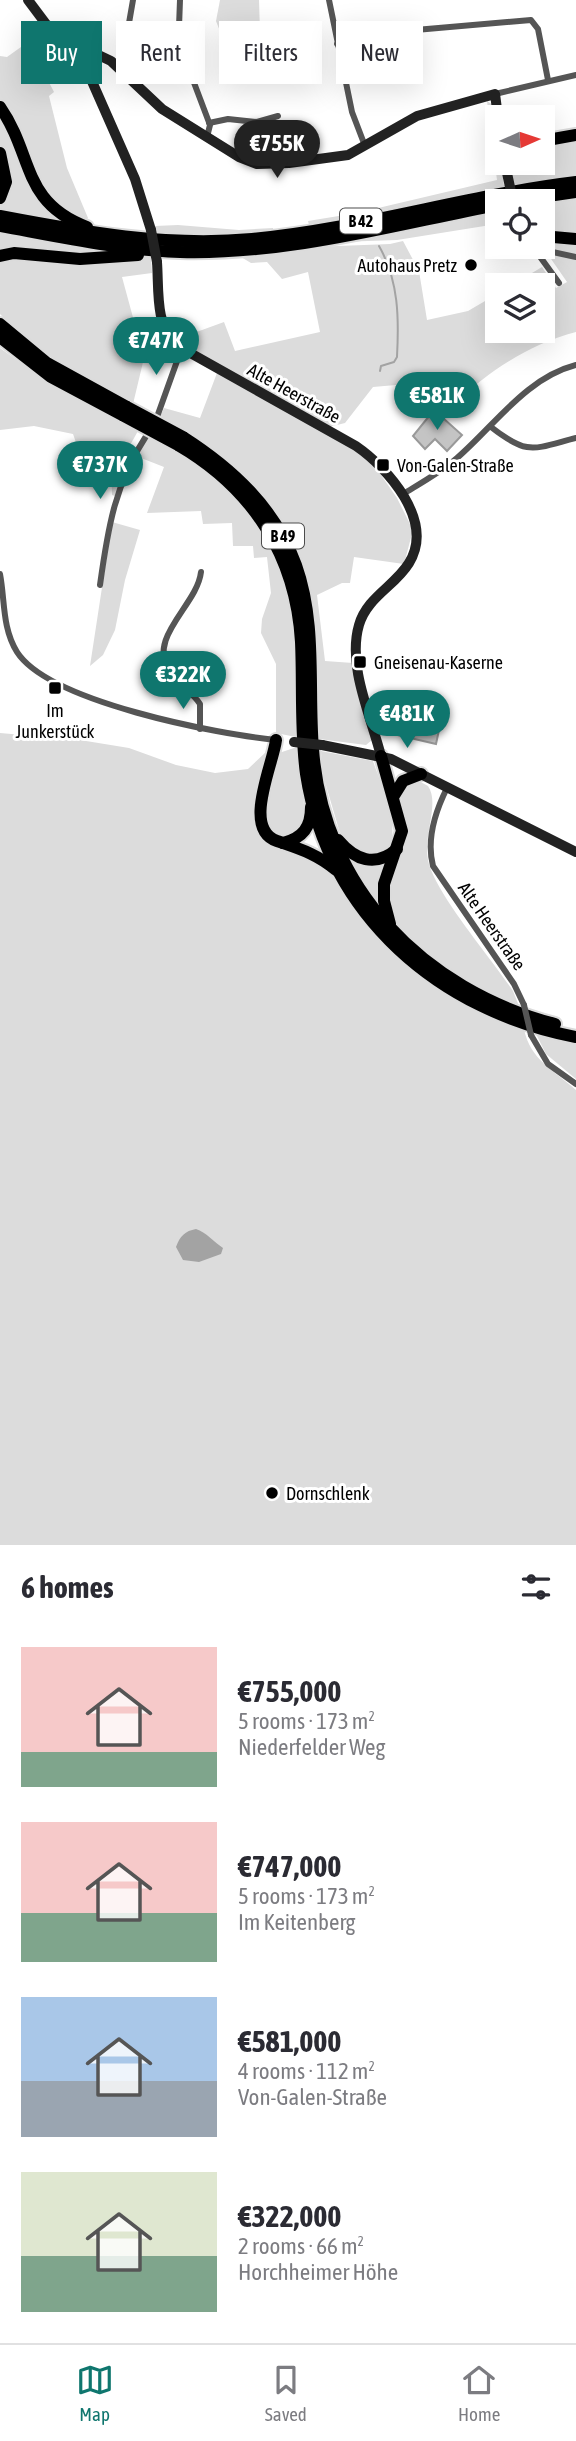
<!DOCTYPE html>
<html lang="en">
<head>
<meta charset="utf-8">
<style>
  body { margin:0; font-family:"Asap Condensed",sans-serif; background:#f2f2f3; color:#2b2b33; height:100vh; display:flex; flex-direction:column; font-size:26px; white-space:nowrap }
  * { box-sizing:border-box; margin:0 }
  p { font-size:23px; color:#7c7c81 }
  .icon { flex:none; width:38px; height:38px; fill:none; stroke:currentColor; stroke-width:2; stroke-linecap:round; stroke-linejoin:round }
  .map { position:relative; height:1545px; overflow:hidden }
  .side { display:flex; flex-direction:column; background:#fff; flex:1 }
  .side>* { flex:none }
  .banner { position:absolute; left:21px; top:21px; width:536px; height:63px; display:flex; gap:14px }
  .needle { width:46px; rotate:87deg }
  .tools { position:absolute; left:485px; top:105px; display:grid; gap:14px }
  .tools a { display:grid; place-items:center; width:70px; height:70px; border-radius:0px; background:#fff; box-shadow:0 7px 28px #0002; font-size:35px }
  .price { position:absolute; translate:-50% -60px; padding:0 16px; border-radius:24px; background:#0f766e; color:#fff; font-size:23px; line-height:46px; filter:drop-shadow(0 2px 4px #0008) }
  .price::after { content:''; position:absolute; left:50%; top:42px; width:21px; height:16px; margin-left:-10px; background:inherit; clip-path:polygon(0 0,100% 0,50% 100%) }
  .price.active { background:#222; color:#fff }
  ul { padding:0; list-style:none }
  li { display:flex; align-items:center; gap:21px; height:175px; padding:0 21px }
  li span { display:grid; place-items:center; flex:none; width:196px; height:140px; border-radius:0px; color:#555 }
  li>.icon { margin-inline-start:auto }
  span .icon { width:84px; height:84px; fill:#fffc; stroke-width:1 }
  li b { font-size:30px }
  h2 { display:flex; justify-content:space-between; align-items:center; height:84px; padding:0 21px; font-size:30px }
  .pill { padding:0 24px; border-radius:0px; background:#fff; box-shadow:0 7px 28px #0002; font-size:24px; line-height:63px }
  .pill.active { background:#0f766e; color:#fff }
  .dock { display:flex; justify-content:space-around; align-items:center; height:98px; border-top:2px solid #e1e1e2; background:#fff; font-size:19px; color:#7c7c81 }
  .dock a { display:grid; justify-items:center; gap:4px }
  .dock .active { color:#0f766e }
  .map>svg:first-child { display:block }
  .green { fill:#dcdcdc }
  .water { fill:#a3a3a3 }
  .lines { fill:none; stroke-linecap:round; stroke-linejoin:round }
  .stream { stroke:#a3a3a3; stroke-width:2 }
  .building { fill:#c4c4c4; stroke:#999; stroke-width:2 }
  .highway-casing { stroke:#dbdbdb; stroke-width:16 }
  .street { stroke:#555; stroke-width:6 }
  .secondary { stroke:#222; stroke-width:10 }
  .highway { stroke:#000; stroke-width:12 }
  .highway-bridge-casing { stroke:#dbdbdb; stroke-width:16; stroke-linecap:butt }
  .street-bridge { stroke:#555; stroke-width:6 }
  .secondary-bridge { stroke:#222; stroke-width:10 }
  .highway-bridge { stroke:#000; stroke-width:12 }
  .poi-dot { fill:#000; stroke:#fff; stroke-width:2.5 }
  .labels { text-anchor:middle; dominant-baseline:central; stroke-width:6; stroke-linejoin:round; paint-order:stroke }
  .shield { fill:#fff; stroke:#4c4c4c; stroke-width:2 }
  .shield-label { font-size:16px; font-weight:bold; fill:#000 }
  .poi-label { font-size:18px; fill:#000; stroke:#fff; text-anchor:start }
  .street-label { font-size:18px; fill:#000; stroke:#fff }
</style>
</head>
<body>
<div class="map">
<svg width="576" height="1545" viewBox="0 0 576 1545">
  <rect width="100%" height="100%" fill="#fff"/>
  <!-- green -->
  <g class="green">
    <polygon points="220,0 259,0 260,33 264,50 248,53 228,52 216,21"/>
    <polygon points="28,42 54,92 49,96 67,168 88,218 83,223 46,197 0,103 0,56 7,57"/>
    <polygon points="487,101 493,105 497,163 501,163 504,186 309,225 308,221 357,213 497,180"/>
    <polygon points="0,113 63,221 0,209 2,150 0,146"/>
    <polygon points="576,139 576,175 514,185 508,163 542,163 543,145"/>
    <polygon points="576,199 576,235 543,232 542,203"/>
    <polygon points="497,211 497,224 397,240 339,242"/>
    <polygon points="178,225 239,230 273,228 273,231 227,234 156,233 155,226"/>
    <polygon points="0,233 114,253 114,254 0,252"/>
    <path d="M543,240L576,243V332C530,344 490,370 456,402L449,393L430,408L407,384L373,387L345,423L329,427L180,343L191,334L224,322L235,351L320,332L308,272L282,279L267,262L251,263L241,257L312,247L390,244L403,241L419,271L427,320L468,311L497,294V331H542V285H512L542,267L556,288L567,282L549,256L552,250L542,247Z"/>
    <path d="M151,257L152,273L122,277L144,358L133,404C85,379 38,353 0,314V259Z"/>
    <polygon points="0,348 46,381 146,432 145,434 138,431 129,447 134,451 115,496 112,495 111,462 83,462 73,434 34,426 0,430"/>
    <polygon points="217,373 345,444 372,462 397,498 413,530 404,564 354,557 350,583 342,583 317,595 325,661 353,663 372,740 366,745 319,739 317,677 294,550 159,419 164,408 200,418"/>
    <polygon points="149,434 193,458 250,509 288,583 297,648 296,737 276,733 276,664 261,633 262,619 271,593 267,557 254,558 253,546 233,546 232,523 203,524 201,511 147,513 164,467 136,456"/>
    <polygon points="112,522 140,530 125,580 115,630 103,655 90,666"/>
    <path d="M0,733L80,740L129,748L176,765L215,773L248,769L266,752L256,821L330,871L375,936L415,973L479,1011L524,1029C530,1060 555,1071 576,1090V1545H0Z"/>
    <polygon points="297,747 306,822 291,838 273,836 263,814 279,753"/>
    <path d="M321,751L373,761C382,788 400,822 389,850L371,857L345,842L339,830L323,775Z"/>
    <path d="M417,780L428,786C440,803 423,835 428,860C434,892 492,959 513,991L521,1011C480,994 384,941 386,890C387,871 403,853 406,834C408,818 398,803 402,787Z"/>
    <polygon points="390,858 378,908 347,859"/>
    <polygon points="535,1032 576,1041 576,1079 546,1054"/>
  </g>
  <!-- water -->
  <path class="water" d="M196,1229C206,1232 214,1242 223,1248L221,1254L199,1262L183,1260L176,1247C180,1236 185,1231 196,1229Z"/>
  <g class="lines">
    <!-- stream -->
    <path class="stream" d="M379,246C399,281 399,319 397,357L394,362L381,366L380,371"/>
  </g>
  <!-- building -->
  <g class="building">
    <polygon points="434,410 462,435 447,451 435,439 425,449 413,436"/>
    <polygon points="396,708 404,710 402,721 439,730 436,744 393,734"/>
  </g>
  <g class="lines">
    <defs>
      <g id="highway">
        <path d="M0,107C34,156 21,202 87,227"/>
        <polyline points="542,141 576,135"/>
        <polyline points="0,153 6,182 0,198"/>
        <polyline points="514,201 576,192"/>
        <path d="M0,216C84,232 166,247 252,239C361,229 467,195 576,182"/>
        <path d="M0,226C60,237 119,250 180,252C287,255 393,225 497,205"/>
        <polyline points="542,236 576,239"/>
        <polyline points="0,256 14,253 80,259 138,255"/>
        <polyline points="0,324 47,363 127,407"/>
        <polyline points="0,337 51,377 124,416"/>
        <path d="M183,437C233,469 275,508 296,565C317,624 308,688 313,749C323,888 424,990 555,1024"/>
        <path d="M178,445C252,488 296,555 301,642C303,686 300,730 306,774C328,916 440,1011 576,1037"/>
        <path d="M276,740C273,765 242,829 277,841C300,849 317,854 336,870"/>
        <polyline points="381,756 402,831 384,884 384,901 390,924"/>
        <polyline points="393,797 403,781 421,774"/>
        <path d="M338,840C355,860 375,868 397,849"/>
        <path d="M283,843C303,838 311,827 311,807"/>
      </g>
    </defs>
    <!-- highway casing -->
    <use href="#highway" class="highway-casing"/>
    <!-- street -->
    <g class="street">
      <polyline points="180,0 179,27 182,51 210,125 207,137"/>
      <polyline points="329,0 352,112 365,146"/>
      <polyline points="337,44 404,31 531,20 538,29 548,80"/>
      <polyline points="121,69 133,0"/>
      <polyline points="495,94 576,75"/>
      <polyline points="209,123 228,119 257,122 278,116"/>
      <polyline points="533,247 559,283"/>
      <polyline points="534,248 576,257"/>
      <polyline points="157,417 181,350"/>
      <path d="M491,427C528,456 533,449 576,438"/>
      <path d="M403,494C421,483 441,472 457,458C495,425 526,378 576,365"/>
      <path d="M0,574C5,600 2,628 17,652C49,702 217,734 276,740"/>
      <path d="M100,585C108,527 115,483 148,433"/>
      <path d="M200,729V704C192,691 177,685 169,672C147,636 197,606 201,572"/>
      <path d="M447,788C435,812 426,839 433,866L514,984L524,1005"/>
      <polyline points="531,1035 548,1064 576,1084"/>
    </g>
    <!-- secondary -->
    <g class="secondary">
      <polyline points="28,0 46,24 69,41 111,61 162,109 239,157 257,164 289,163 348,155 417,116 495,94 498,117"/>
      <polyline points="83,47 83,61 135,179 151,230"/>
      <path d="M157,262C159,290 155,325 176,345L356,446C388,468 435,521 409,563C395,586 367,597 359,625C347,666 371,716 381,756"/>
      <polyline points="322,745 391,759 576,852"/>
    </g>
    <!-- highway -->
    <use href="#highway" class="highway"/>
    <defs>
      <g id="highway-bridge">
        <polyline points="127,407 183,437"/>
        <polyline points="124,416 178,445"/>
      </g>
    </defs>
    <!-- highway-bridge casing -->
    <use href="#highway-bridge" class="highway-bridge-casing"/>
    <!-- street-bridge -->
    <polyline class="street-bridge" points="524,1005 531,1035"/>
    <!-- secondary-bridge -->
    <g class="secondary-bridge">
      <polyline points="507,173 513,201"/>
      <polyline points="151,230 157,262"/>
      <polyline points="294,742 322,745"/>
    </g>
    <!-- highway-bridge -->
    <use href="#highway-bridge" class="highway-bridge"/>
  </g>
  <!-- markers -->
  <g class="poi-dot">
    <circle cx="471" cy="265" r="7"/>
    <rect x="376" y="458" width="14" height="14" rx="3.5"/>
    <rect x="353" y="655" width="14" height="14" rx="3.5"/>
    <rect x="48" y="681" width="14" height="14" rx="3.5"/>
    <circle cx="272" cy="1493" r="7"/>
  </g>
  <g class="labels">
    <!-- shield labels -->
    <g class="shield">
      <rect x="340" y="208.5" width="42" height="25" rx="5"/>
      <rect x="262" y="523.5" width="42" height="25" rx="5"/>
    </g>
    <g class="shield-label">
      <text x="361" y="221">B 42</text>
      <text x="283" y="536">B 49</text>
    </g>
    <!-- poi labels -->
    <g class="poi-label">
      <text x="457" y="265" text-anchor="end">Autohaus Pretz</text>
      <text x="397" y="465">Von-Galen-Straße</text>
      <text x="374" y="662">Gneisenau-Kaserne</text>
      <text x="55" y="710" text-anchor="middle">Im<tspan x="55" dy="21">Junkerstück</tspan></text>
      <text x="286" y="1493">Dornschlenk</text>
    </g>
    <!-- street labels -->
    <g class="street-label">
      <text transform="translate(294 393) rotate(29)">Alte Heerstraße</text>
      <text transform="translate(492 926) rotate(55)">Alte Heerstraße</text>
    </g>
  </g>
</svg>
<div class="tools">
<a><svg class="needle" viewBox="-14 -14 28 28"><path d="M0-13l5 13h-10z" fill="#e53935"/><path d="M0 13l5-13h-10z" fill="#7c7c81"/></svg></a>
<a><svg class="icon" aria-label="locate" viewBox="0 0 24 24"><circle cx="12" cy="12" r="6"/><path d="M12 2v4M12 18v4M2 12h4M18 12h4"/></svg></a>
<a><svg class="icon" aria-label="layers" viewBox="0 0 24 24"><path d="M12 4l9 5-9 5-9-5zM3 14l9 5 9-5"/></svg></a>
</div>
<b class="price active" style="left:277px;top:180px">€755K</b>
<b class="price" style="left:156px;top:377px">€747K</b>
<b class="price" style="left:437px;top:432px">€581K</b>
<b class="price" style="left:100px;top:501px">€737K</b>
<b class="price" style="left:183px;top:711px">€322K</b>
<b class="price" style="left:407px;top:750px">€481K</b>
<div class="banner">
<a class="pill active">Buy</a>
<a class="pill">Rent</a>
<a class="pill">Filters</a>
<a class="pill">New</a>
</div>
</div>
<section class="side">
<h2>6 homes<svg class="icon" aria-label="filters" viewBox="0 0 24 24"><path d="M4 7h16M4 17h16"/><circle cx="9" cy="7" r="2"/><circle cx="15" cy="17" r="2"/></svg></h2>
<ul>
<li><span style="background:linear-gradient(#f6c9c9 75%,#7fa58c 0)"><svg class="icon" aria-label="home" viewBox="0 0 24 24"><path d="M3 11l9-7 9 7M6 9v11h12V9"/></svg></span><div><b>€755,000</b><p>5 rooms · 173 m²</p><p>Niederfelder Weg</p></div></li>
<li><span style="background:linear-gradient(#f6c9c9 65%,#7fa58c 0)"><svg class="icon" aria-label="home" viewBox="0 0 24 24"><path d="M3 11l9-7 9 7M6 9v11h12V9"/></svg></span><div><b>€747,000</b><p>5 rooms · 173 m²</p><p>Im Keitenberg</p></div></li>
<li><span style="background:linear-gradient(#a9c7e8 60%,#9aa5b1 0)"><svg class="icon" aria-label="home" viewBox="0 0 24 24"><path d="M3 11l9-7 9 7M6 9v11h12V9"/></svg></span><div><b>€581,000</b><p>4 rooms · 112 m²</p><p>Von-Galen-Straße</p></div></li>
<li><span style="background:linear-gradient(#dfe7d0 60%,#7fa58c 0)"><svg class="icon" aria-label="home" viewBox="0 0 24 24"><path d="M3 11l9-7 9 7M6 9v11h12V9"/></svg></span><div><b>€322,000</b><p>2 rooms · 66 m²</p><p>Horchheimer Höhe</p></div></li>
</ul>
</section>
<nav class="dock">
<a class="active"><svg class="icon" aria-label="map" viewBox="0 0 24 24"><path d="M3 6l6-2 6 2 6-2v14l-6 2-6-2-6 2zM9 4v14M15 6v14"/></svg>Map</a>
<a><svg class="icon" aria-label="saved" viewBox="0 0 24 24"><path d="M7 4h10v16l-5-4-5 4z"/></svg>Saved</a>
<a><svg class="icon" aria-label="home" viewBox="0 0 24 24"><path d="M3 11l9-7 9 7M6 9v11h12V9"/></svg>Home</a>
</nav>
</body>
</html>
